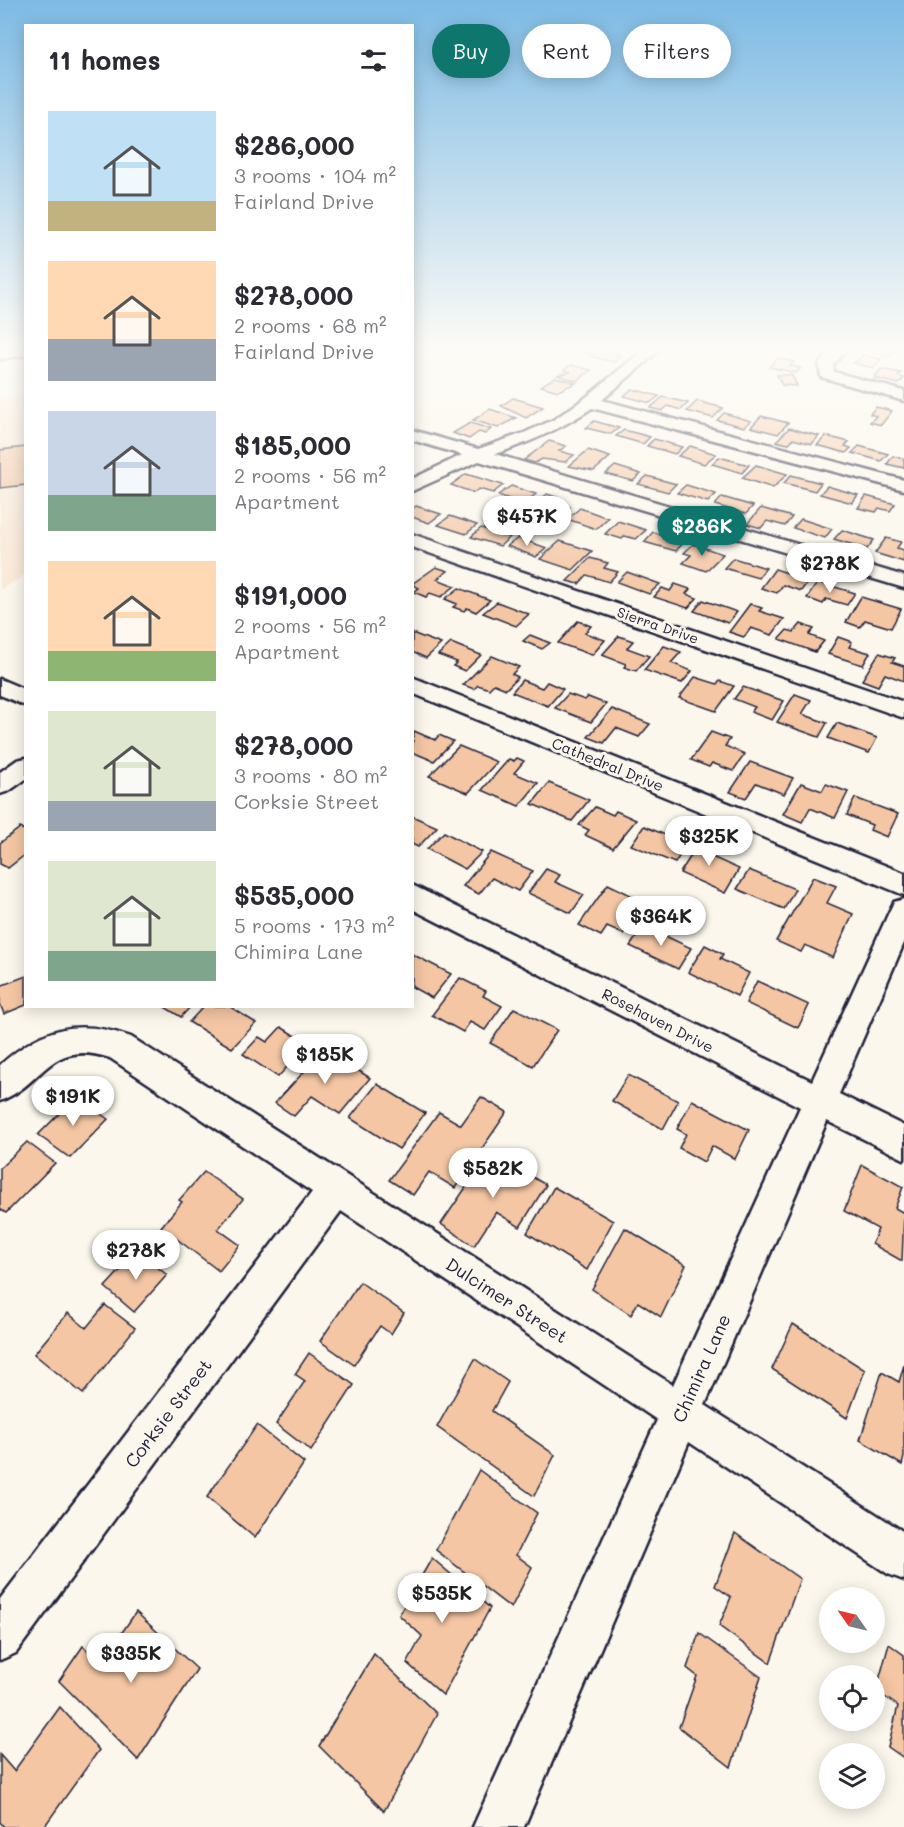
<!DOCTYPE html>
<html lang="en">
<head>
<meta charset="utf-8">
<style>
  body { margin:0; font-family:Mali,sans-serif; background:#f2f2f3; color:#2b2b33; height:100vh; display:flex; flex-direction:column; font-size:22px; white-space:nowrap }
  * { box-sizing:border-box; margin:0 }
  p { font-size:20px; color:#7c7c81 }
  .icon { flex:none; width:33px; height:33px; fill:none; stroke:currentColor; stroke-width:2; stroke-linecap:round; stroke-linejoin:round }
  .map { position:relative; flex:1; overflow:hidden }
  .sheet { position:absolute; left:24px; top:24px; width:390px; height:984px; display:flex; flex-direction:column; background:#fff; border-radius:0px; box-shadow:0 3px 15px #0003 }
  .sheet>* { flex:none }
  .banner { position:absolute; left:432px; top:24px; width:381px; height:54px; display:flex; gap:12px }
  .needle { width:39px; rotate:304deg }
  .tools { position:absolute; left:819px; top:1587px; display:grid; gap:12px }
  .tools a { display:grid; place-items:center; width:66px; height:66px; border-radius:50%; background:#fff; box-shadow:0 3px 15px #0003; font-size:30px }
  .price { position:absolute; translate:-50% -51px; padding:0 14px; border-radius:21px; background:#fff; color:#222; font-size:20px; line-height:39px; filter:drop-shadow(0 2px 3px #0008) }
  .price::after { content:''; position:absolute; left:50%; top:36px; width:18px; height:14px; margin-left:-9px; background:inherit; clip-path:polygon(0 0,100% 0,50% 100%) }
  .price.active { background:#0f766e; color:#fff }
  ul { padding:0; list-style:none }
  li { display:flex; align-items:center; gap:18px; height:150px; padding:0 24px }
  li span { display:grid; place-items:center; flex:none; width:168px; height:120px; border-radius:0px; color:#555 }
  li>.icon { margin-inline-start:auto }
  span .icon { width:72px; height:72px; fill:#fffc; stroke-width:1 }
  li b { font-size:26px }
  h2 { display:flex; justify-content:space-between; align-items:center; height:72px; padding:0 24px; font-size:26px }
  .chip { padding:0 21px; border-radius:27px; background:#fff; box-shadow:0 3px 15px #0003; font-size:21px; line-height:54px }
  .chip.active { background:#0f766e; color:#fff }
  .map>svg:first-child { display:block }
  .built { fill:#f9e8d6 }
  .building { fill:#f4c6a4; stroke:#22223b; stroke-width:1.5 }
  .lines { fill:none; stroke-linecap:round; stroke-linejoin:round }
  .minor-casing { stroke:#22223b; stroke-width:5 }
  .minor { fill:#fbf7ec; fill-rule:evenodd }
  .labels { text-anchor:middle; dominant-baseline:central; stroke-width:6; stroke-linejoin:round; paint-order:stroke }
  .far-street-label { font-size:14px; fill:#22223b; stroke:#fbf7ec }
  .street-label { font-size:15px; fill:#22223b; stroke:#fbf7ec }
  .near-street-label { font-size:18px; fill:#22223b; stroke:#fbf7ec }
</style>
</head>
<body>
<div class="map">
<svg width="904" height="1827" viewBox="0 0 904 1827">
  <rect width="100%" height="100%" fill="#fbf7ec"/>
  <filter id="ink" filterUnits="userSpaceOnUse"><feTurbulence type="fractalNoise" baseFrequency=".0167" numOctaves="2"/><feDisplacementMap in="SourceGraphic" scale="12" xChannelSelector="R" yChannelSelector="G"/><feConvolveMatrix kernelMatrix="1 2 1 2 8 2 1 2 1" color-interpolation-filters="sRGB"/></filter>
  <g filter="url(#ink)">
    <!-- built -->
    <polygon class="built" points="25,393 25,575 0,590 0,398"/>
    <!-- building -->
    <g class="building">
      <polygon points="586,347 620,353 616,356 621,357 614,362 590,356 594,354 582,351"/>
      <polygon points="781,347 805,347 798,355 777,350"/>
      <polygon points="879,347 894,347 898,348 889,357 873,353"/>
      <polygon points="863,355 881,359 873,368 854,363"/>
      <polygon points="778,358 794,362 790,366 801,368 796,373 769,367"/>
      <polygon points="571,365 591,370 577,381 557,375 571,372 564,370"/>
      <polygon points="881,369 901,373 898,376 904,378 899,384 874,378"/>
      <polygon points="777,375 792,375 797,386 782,385"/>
      <polygon points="555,377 576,383 558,391 541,386"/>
      <polygon points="632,389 659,396 650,403 624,396"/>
      <polygon points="663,397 688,403 681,410 668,406 662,411 650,408"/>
      <polygon points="513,398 543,407 526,418 501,406"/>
      <polygon points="697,401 723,408 713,418 687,411"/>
      <polygon points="876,407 892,411 881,425 870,422 876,416 870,414"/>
      <polygon points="490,409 516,418 498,428 473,420"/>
      <polygon points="724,413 751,421 744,427 717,420"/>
      <polygon points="761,416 788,423 778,434 751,427"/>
      <polygon points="594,421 619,428 611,434 586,428"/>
      <polygon points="470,423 491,429 485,434 479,432 469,439 453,433"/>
      <polygon points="789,428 819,436 812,444 793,439 788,444 776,441"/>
      <polygon points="624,430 650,437 643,444 616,436"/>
      <polygon points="826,436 849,442 845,446 851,448 846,453 817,445"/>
      <polygon points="654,439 682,447 675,454 647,446"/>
      <polygon points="549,441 566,446 559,451 574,455 565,462 542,459 535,463 524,460"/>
      <polygon points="690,446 716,454 704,464 678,456"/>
      <polygon points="859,446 888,454 881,461 852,453"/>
      <polygon points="26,447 26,485 0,488 0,450"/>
      <polygon points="588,450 610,457 594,471 569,466"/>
      <polygon points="893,456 904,459 904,468 887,464"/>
      <polygon points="719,457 749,465 742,473 712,464"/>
      <polygon points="756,465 787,474 773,488 742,478"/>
      <polygon points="615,466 641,474 633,481 606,474"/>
      <polygon points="466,474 503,485 493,493 479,489 474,493 451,485"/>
      <polygon points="791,475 821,483 815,491 784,483"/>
      <polygon points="647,476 676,484 668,492 638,484"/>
      <polygon points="686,485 716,494 708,502 677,493"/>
      <polygon points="511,486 536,494 523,504 498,495"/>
      <polygon points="827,486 858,495 852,503 820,494"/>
      <polygon points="547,494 559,498 553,502 570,507 561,516 532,507"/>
      <polygon points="866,496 895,504 890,511 879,508 876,512 858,508"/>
      <polygon points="722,497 753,506 746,514 715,505"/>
      <polygon points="416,506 441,514 429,523 412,517 412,509"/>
      <polygon points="580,508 608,518 596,529 567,519"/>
      <polygon points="761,508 792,517 785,526 767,521 761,528 747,524"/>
      <polygon points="450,516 477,525 466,534 438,525"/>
      <polygon points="801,519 832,529 825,538 793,528"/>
      <polygon points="618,521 646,530 636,539 625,536 622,539 605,534"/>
      <polygon points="481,528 510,537 500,546 471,537"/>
      <polygon points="842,530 874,540 867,549 834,539"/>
      <polygon points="653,532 684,542 676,551 644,542"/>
      <polygon points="518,538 547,548 536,557 507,546"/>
      <polygon points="886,538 901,542 897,548 904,550 904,562 875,553"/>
      <polygon points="560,541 592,551 573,570 540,559"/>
      <polygon points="693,544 723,554 706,571 683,563 691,555 684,553"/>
      <polygon points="590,558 608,563 604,568 618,572 609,582 587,575 579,584 567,581"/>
      <polygon points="733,558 766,568 758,578 724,568"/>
      <polygon points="436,567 448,571 437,579 455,586 441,597 430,593 426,597 414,592 419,588 412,584"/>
      <polygon points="775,569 809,580 801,591 783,585 777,593 761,588"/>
      <polygon points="627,572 660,584 649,594 617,582"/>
      <polygon points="818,582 855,593 847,605 826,599 823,604 807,598"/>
      <polygon points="675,584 690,589 686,594 697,598 688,608 654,597 662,588 670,591"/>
      <polygon points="459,588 490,600 476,612 467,608 464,611 453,607 457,604 445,599"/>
      <polygon points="861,597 901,609 891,628 865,620 860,627 846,622"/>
      <polygon points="703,600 737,612 728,623 694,611"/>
      <polygon points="497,602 529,614 516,626 483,613"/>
      <polygon points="750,604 762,608 759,611 784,619 772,635 751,628 744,637 729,632"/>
      <polygon points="578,621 591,626 585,633 605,640 592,655 558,643"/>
      <polygon points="801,624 814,629 809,635 824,641 815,652 779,639 787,630 794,632"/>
      <polygon points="412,633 441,644 426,658 412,652"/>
      <polygon points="530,635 550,643 542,649 523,641"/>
      <polygon points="619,636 633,641 627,648 649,656 636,671 624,667 626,664 602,655"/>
      <polygon points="838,637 852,642 849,647 870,653 863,665 828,654"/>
      <polygon points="451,643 481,655 465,671 453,666 457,662 438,655"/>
      <polygon points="664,646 681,652 671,663 692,671 682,683 644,670"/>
      <polygon points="879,653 895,658 892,662 904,666 904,681 885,674 878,686 862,680"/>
      <polygon points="492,656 519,667 512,674 518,677 506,689 494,684 489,689 478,685 474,689 463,685"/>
      <polygon points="695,677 717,684 720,681 734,686 716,711 679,698"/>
      <polygon points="522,680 542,688 547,682 563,689 548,706 512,692"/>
      <polygon points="743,687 784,701 772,720 751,712 755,707 734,699"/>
      <polygon points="568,694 585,700 588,697 606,704 591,722 555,708"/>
      <polygon points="795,694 811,700 802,714 827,723 819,737 777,722"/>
      <polygon points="612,709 650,724 639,737 616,728 604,743 588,737"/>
      <polygon points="837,723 877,738 869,753 828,738"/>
      <polygon points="414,731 435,740 439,735 453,741 434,761 412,752"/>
      <polygon points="711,732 730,739 725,746 745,754 733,771 712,763 709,767 691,760"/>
      <polygon points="459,746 497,762 468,793 429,776"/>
      <polygon points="517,758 524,761 514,773 538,783 519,806 482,790 509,759 514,761"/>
      <polygon points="750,762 793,778 784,794 756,783 746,798 730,792"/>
      <polygon points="549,783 589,800 572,821 532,804"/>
      <polygon points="801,783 822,791 826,784 848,792 835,818 810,808 802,822 783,814"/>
      <polygon points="855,798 898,814 887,837 870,830 872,825 847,815"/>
      <polygon points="595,807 613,815 616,811 636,820 613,848 585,835 589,830 579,825"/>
      <polygon points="412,816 437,827 418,847 412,844"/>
      <polygon points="644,826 687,844 675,863 631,845"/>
      <polygon points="20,828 26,831 26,854 8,868 0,864 0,843"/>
      <polygon points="444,832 482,852 465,869 427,849"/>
      <polygon points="702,838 719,845 712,857 739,869 725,893 680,873"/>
      <polygon points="491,852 533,871 518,891 492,878 479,894 463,886"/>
      <polygon points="546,869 560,875 555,882 584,895 571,913 528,893"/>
      <polygon points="749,870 795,889 784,909 737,889"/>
      <polygon points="813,877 836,886 827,903 853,914 833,958 805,945 801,952 776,941"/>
      <polygon points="608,884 645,902 623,934 607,927 601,936 579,925"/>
      <polygon points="644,926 691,948 678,969 630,946"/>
      <polygon points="705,945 723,954 720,959 749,973 737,996 688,972"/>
      <polygon points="412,954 451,974 432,998 412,987"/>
      <polygon points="26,976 26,1005 4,1014 0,1004 0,986"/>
      <polygon points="460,978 486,991 483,996 502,1006 485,1030 470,1022 463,1032 432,1015"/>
      <polygon points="757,981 809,1005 798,1028 746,1003"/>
      <polygon points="163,1006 191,1006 181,1017"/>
      <polygon points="204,1006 229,1006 256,1023 232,1048 189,1022"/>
      <polygon points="514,1008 557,1030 533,1066 490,1043"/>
      <polygon points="281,1027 308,1044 278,1077 243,1054 259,1037 267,1042"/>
      <polygon points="325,1049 370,1078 340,1114 312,1096 294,1116 275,1103"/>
      <polygon points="628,1075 678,1101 663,1129 612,1101"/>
      <polygon points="377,1084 425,1113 399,1149 350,1118"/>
      <polygon points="76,1097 108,1119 70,1158 38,1135"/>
      <polygon points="481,1097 507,1112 455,1188 429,1172 413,1195 389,1180 439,1112 461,1125"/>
      <polygon points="692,1100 749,1130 735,1159 712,1146 704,1162 679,1148 686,1134 677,1129"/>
      <polygon points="27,1142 55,1163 6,1213 0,1209 0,1168"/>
      <polygon points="490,1152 546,1185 520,1227 496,1212 474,1246 441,1224"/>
      <polygon points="862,1165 903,1187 895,1208 904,1213 902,1261 872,1244 878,1229 844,1211"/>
      <polygon points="204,1172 243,1199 218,1229 240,1245 219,1271 161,1227 182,1202 179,1200"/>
      <polygon points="554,1187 613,1221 587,1270 527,1233"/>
      <polygon points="625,1228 686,1265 661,1317 638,1302 631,1315 592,1289"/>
      <polygon points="138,1251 167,1275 134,1312 105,1287"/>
      <polygon points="360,1282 404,1313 391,1334 380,1326 354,1365 320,1341"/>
      <polygon points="105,1305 135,1328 83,1394 34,1354 68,1313 86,1328"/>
      <polygon points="793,1324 865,1370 847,1418 772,1369"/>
      <polygon points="309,1353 354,1385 311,1451 276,1424 305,1381 295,1374"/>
      <polygon points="475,1359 508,1382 492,1411 555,1455 534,1496 437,1427"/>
      <polygon points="904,1365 904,1457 902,1465 860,1440 882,1372 899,1382"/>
      <polygon points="257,1425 304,1463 255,1538 207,1497"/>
      <polygon points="479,1470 537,1513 516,1555 532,1567 511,1608 436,1550"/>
      <polygon points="735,1533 800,1579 770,1663 719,1626 731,1597 715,1586"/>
      <polygon points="432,1558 490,1608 443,1695 407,1663 422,1636 399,1615"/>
      <polygon points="136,1612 197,1669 138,1760 59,1681 83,1646 101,1663"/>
      <polygon points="699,1633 761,1677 731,1767 679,1727 697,1676 687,1668"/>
      <polygon points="889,1644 904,1655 904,1758 888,1747 898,1706 876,1691"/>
      <polygon points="374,1654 437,1714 384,1811 319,1746"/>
      <polygon points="60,1707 99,1750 44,1827 4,1827 0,1822 0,1755 14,1771"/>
    </g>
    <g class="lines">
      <defs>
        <g id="minor">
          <polygon points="26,347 26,355 0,359 0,351"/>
          <path d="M647,347H663L602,400L904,480V490L592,408C561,429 531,442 495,454L904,576V588L479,461L412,491V479L462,455L412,440V430L478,449L524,433L553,420L584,399Z"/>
          <polygon points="834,347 849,347 833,365 834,372 904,391 904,401 821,377 819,364"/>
          <polygon points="412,534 904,702 904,718 412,547"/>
          <polygon points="412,677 904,873 904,895 412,693"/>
          <polygon points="0,679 26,690 26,706 0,695"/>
          <polygon points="26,758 26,779 9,791 0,794 0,772 17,760"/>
          <path d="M412,885L812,1081L890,910L894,902L904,899V943L839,1094L904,1126V1159L827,1121L705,1405L904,1532V1580L888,1574L689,1442L524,1827H473L657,1420L341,1211L16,1653L0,1660V1599L312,1192L110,1058C48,1038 45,1084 0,1101V1065C43,1027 77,1018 131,1037L673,1385L800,1107L412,909Z"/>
        </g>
      </defs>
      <!-- minor casing -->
      <use href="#minor" class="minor-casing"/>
      <!-- minor -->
      <use href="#minor" class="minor"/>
    </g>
  </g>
  <!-- sky -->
  <linearGradient id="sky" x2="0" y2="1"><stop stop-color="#7dbae4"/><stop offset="0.58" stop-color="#fdfbf6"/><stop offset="1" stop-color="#fdfbf6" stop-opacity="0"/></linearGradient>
  <rect width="904" height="603" fill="url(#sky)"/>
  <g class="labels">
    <!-- far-street labels -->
    <g class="far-street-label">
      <text transform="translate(658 625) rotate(19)">Sierra Drive</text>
    </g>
    <!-- street labels -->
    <g class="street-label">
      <text transform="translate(608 764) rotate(22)">Cathedral Drive</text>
      <text transform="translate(658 1020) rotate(27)">Rosehaven Drive</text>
    </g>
    <!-- near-street labels -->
    <g class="near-street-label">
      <text transform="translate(507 1300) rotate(33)">Dulcimer Street</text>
      <text transform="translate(701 1368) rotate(-66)">Chimira Lane</text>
      <text transform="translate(168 1413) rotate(-53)">Corksie Street</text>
    </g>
  </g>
</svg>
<div class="tools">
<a><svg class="needle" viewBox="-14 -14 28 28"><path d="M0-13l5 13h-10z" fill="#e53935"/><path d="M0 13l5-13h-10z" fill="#7c7c81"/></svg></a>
<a><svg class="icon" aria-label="locate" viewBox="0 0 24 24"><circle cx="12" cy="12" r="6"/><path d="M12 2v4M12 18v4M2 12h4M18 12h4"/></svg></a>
<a><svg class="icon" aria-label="layers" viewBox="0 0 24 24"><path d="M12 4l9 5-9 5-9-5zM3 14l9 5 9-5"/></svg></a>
</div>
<b class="price" style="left:527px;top:547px">$457K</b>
<b class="price active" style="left:702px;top:557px">$286K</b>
<b class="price" style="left:830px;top:594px">$278K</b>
<b class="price" style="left:709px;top:867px">$325K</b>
<b class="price" style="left:661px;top:947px">$364K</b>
<b class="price" style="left:325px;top:1085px">$185K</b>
<b class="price" style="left:73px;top:1127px">$191K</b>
<b class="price" style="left:493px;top:1199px">$582K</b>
<b class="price" style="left:136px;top:1281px">$278K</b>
<b class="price" style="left:442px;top:1624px">$535K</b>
<b class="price" style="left:131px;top:1684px">$335K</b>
<div class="banner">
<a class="chip active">Buy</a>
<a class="chip">Rent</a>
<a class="chip">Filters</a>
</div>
<section class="sheet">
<h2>11 homes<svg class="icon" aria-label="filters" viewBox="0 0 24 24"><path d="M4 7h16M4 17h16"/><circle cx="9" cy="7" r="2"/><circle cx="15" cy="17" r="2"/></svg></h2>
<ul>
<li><span style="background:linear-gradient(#bfe0f5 75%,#c2b280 0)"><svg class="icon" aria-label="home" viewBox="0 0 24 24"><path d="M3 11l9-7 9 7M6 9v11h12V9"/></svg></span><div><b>$286,000</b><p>3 rooms · 104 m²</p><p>Fairland Drive</p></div></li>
<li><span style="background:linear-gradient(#ffd9b3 65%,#9aa5b1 0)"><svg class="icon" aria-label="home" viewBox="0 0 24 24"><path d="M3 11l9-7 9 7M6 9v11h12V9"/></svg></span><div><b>$278,000</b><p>2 rooms · 68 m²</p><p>Fairland Drive</p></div></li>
<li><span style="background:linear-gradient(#c9d6e8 70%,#7fa58c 0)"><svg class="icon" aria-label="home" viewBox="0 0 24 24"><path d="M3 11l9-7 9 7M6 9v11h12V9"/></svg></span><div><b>$185,000</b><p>2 rooms · 56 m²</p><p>Apartment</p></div></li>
<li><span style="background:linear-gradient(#ffd9b3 75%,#8fb573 0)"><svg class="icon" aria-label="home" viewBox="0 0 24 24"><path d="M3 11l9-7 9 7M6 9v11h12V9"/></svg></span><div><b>$191,000</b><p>2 rooms · 56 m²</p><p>Apartment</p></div></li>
<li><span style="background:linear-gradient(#dfe7d0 75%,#9aa5b1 0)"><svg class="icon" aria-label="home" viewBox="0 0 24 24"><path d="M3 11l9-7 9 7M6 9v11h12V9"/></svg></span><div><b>$278,000</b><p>3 rooms · 80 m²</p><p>Corksie Street</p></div></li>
<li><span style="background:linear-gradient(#dfe7d0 75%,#7fa58c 0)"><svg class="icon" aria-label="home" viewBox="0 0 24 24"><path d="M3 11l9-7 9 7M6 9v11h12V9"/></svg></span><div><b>$535,000</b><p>5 rooms · 173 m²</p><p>Chimira Lane</p></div></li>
</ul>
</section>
</div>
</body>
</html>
